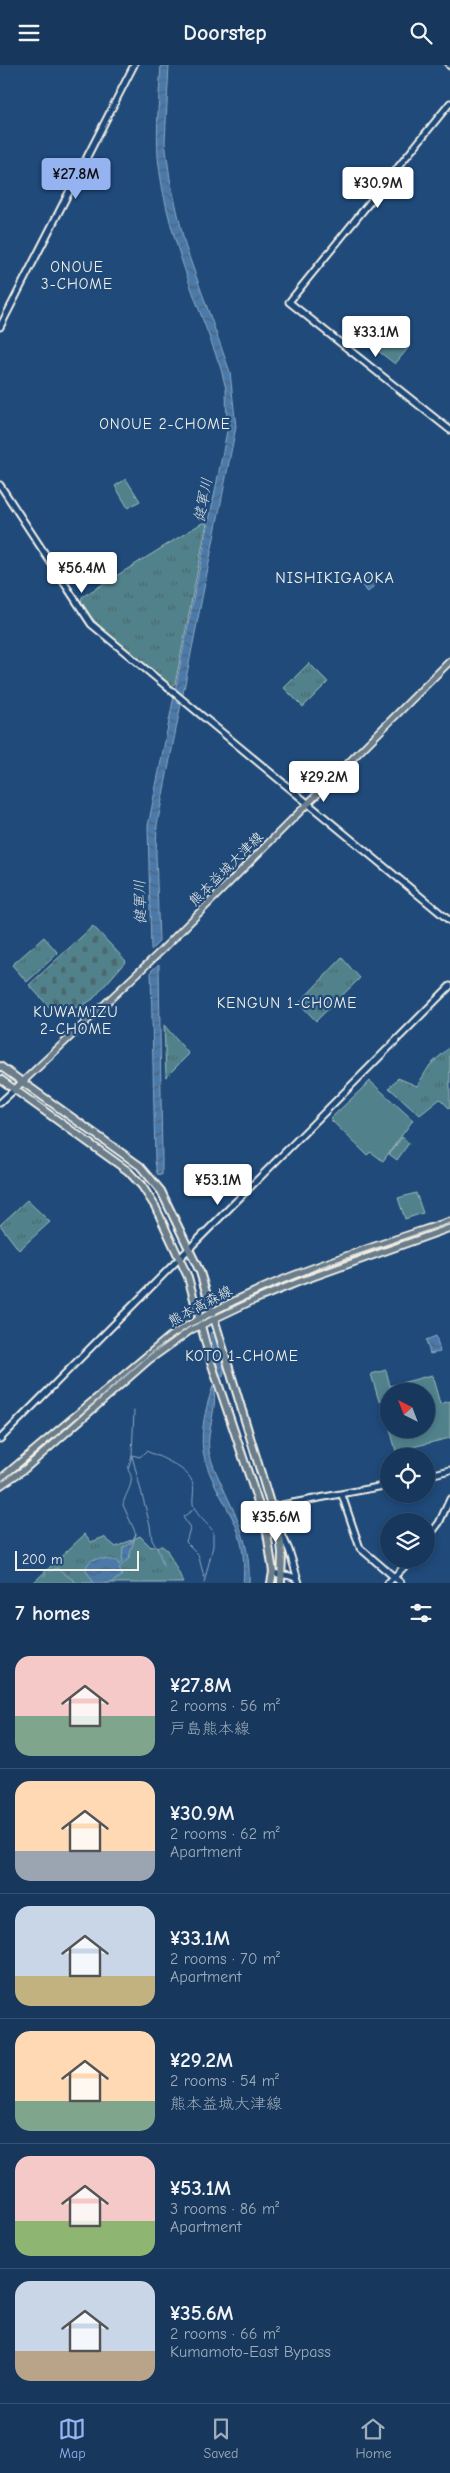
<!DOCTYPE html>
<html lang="en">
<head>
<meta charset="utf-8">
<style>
  body { margin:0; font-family:"Comic Neue","Klee One",sans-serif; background:#203f62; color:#f1f3f6; height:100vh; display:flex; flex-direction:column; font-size:19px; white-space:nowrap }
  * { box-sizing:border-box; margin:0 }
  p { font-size:16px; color:#9eacbb }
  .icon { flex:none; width:28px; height:28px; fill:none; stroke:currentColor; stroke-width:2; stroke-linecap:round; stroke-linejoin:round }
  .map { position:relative; height:1518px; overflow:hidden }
  .drawer { display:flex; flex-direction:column; background:#17385c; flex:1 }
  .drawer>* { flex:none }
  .needle { width:32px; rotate:318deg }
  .fabs { position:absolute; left:380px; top:1318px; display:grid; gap:10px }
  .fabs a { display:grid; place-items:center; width:55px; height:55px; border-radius:50%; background:#17385c; box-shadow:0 2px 8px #0003,0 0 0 1px #365272; font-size:25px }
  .scale { position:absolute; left:15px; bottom:12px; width:124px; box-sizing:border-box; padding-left:5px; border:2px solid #f4f1e8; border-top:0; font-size:14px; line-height:18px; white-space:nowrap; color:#f4f1e8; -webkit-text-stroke:4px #1f4a7a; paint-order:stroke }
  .price { position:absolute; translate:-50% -42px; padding:0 11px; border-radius:5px; background:#fff; color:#222; font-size:16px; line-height:32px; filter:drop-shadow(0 1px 2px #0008) }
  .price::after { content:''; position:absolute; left:50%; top:30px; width:15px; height:11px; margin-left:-8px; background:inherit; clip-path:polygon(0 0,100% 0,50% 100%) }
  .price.current { background:#95b2f1; color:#111 }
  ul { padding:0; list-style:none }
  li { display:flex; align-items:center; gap:15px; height:125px; padding:0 15px }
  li+li { border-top:1px solid #365272 }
  li span { display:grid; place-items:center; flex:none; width:140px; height:100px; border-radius:15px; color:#555 }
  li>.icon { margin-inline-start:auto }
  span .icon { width:60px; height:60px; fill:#fffc; stroke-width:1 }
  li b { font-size:21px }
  h2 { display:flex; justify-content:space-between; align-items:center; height:60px; padding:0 15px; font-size:21px }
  header { display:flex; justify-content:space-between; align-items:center; height:65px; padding:0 15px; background:#17385c; font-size:22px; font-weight:600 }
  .tabs { display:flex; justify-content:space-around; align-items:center; height:70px; border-top:1px solid #365272; background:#17385c; font-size:14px; color:#9eacbb }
  .tabs a { display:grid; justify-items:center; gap:2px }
  .tabs .current { color:#95b2f1 }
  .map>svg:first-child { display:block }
  .grass { fill:#51828c; stroke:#a2baba }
  .cemetery { fill:url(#cemetery-stones); stroke:#a2baba }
  .park { fill:url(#park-tufts); stroke:#a2baba }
  .water { fill:url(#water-waves); stroke:#8fa9c2 }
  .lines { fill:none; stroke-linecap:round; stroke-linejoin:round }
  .stream { stroke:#8fa9c2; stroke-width:1 }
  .secondary-casing { stroke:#f4f1e8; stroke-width:9 }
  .primary-casing { stroke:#f4f1e8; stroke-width:9 }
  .highway-casing { stroke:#f4f1e8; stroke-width:10 }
  .secondary { stroke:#1f4a7a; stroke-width:5 }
  .primary { stroke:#6b7d8b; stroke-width:5.5 }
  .highway { stroke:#6b7d8b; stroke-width:6 }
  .tram { stroke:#f4f1e8; stroke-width:1 }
  .labels { text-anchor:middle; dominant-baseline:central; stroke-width:4.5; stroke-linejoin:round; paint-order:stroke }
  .street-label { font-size:14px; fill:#f4f1e8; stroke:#1f4a7a }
  .neighbourhood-label { font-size:15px; letter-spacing:1px; fill:#f4f1e8; stroke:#1f4a7a }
  .water-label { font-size:15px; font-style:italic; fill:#dbdfde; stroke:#1f4a7a }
  .quarter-label { font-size:16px; letter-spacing:1px; fill:#f4f1e8; stroke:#1f4a7a }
</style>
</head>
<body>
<header><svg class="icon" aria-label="menu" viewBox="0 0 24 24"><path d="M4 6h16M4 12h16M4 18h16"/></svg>Doorstep<svg class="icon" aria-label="search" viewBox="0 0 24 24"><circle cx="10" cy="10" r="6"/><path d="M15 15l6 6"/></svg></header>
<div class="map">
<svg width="450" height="1518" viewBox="0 0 450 1518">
  <defs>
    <pattern id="cemetery-stones" width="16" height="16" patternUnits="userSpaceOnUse" patternTransform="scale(1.25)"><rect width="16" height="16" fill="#51828c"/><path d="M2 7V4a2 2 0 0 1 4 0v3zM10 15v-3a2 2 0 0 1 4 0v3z" fill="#4d686c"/></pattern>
    <pattern id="park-tufts" width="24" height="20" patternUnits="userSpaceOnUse" patternTransform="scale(1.25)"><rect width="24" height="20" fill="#51828c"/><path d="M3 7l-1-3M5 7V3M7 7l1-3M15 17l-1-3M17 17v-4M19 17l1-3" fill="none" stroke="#4d686c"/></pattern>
    <pattern id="water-waves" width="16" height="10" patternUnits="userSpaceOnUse" patternTransform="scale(1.25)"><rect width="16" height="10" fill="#4c79a8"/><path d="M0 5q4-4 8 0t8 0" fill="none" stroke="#4b637c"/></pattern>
  </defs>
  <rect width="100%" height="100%" fill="#1f4a7a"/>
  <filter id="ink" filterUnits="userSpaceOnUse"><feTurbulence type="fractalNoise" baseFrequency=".02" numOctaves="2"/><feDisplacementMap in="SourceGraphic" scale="10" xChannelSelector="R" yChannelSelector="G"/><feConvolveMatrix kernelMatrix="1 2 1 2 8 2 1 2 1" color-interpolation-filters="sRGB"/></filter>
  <g filter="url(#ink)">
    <!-- grass -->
    <g class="grass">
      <polygon points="392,266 410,281 395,299 377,285"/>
      <polygon points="126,414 140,436 128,443 115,421"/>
      <polygon points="370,1016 413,1055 383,1096 371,1087 367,1090 330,1054"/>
      <polygon points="402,1072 409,1078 397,1095 389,1089"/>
      <polygon points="416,1128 423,1148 405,1154 398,1133"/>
      <polygon points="386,1305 390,1321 432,1310 440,1339 450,1336 450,1373 396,1386 390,1364 426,1364 426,1326 389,1326 389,1358 383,1336 379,1336 371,1309"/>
    </g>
    <!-- cemetery -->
    <polygon class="cemetery" points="93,861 126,896 93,934 80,942 52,945 29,920"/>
    <!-- park -->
    <g class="park">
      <polygon points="202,458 207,458 175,619 172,621 110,571 93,554 81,539 82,532"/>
      <polygon points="309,598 328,617 303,642 284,623"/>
      <polygon points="44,872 58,888 27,917 12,900"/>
      <polygon points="342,893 360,913 316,956 299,938"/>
      <polygon points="164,960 189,989 166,1012"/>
      <polygon points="450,982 450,1044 440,1034 420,1050 389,1023 398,1013 417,1021 430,1000"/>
      <polygon points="27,1135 50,1157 19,1185 0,1160"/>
      <polygon points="85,1469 91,1477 104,1472 116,1482 140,1471 151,1482 162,1481 167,1485 184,1518 33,1518"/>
    </g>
    <!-- water -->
    <g class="water">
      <path d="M161,0H169L165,77L170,114L185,180L230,307L236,362L157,760L156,788L159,877L151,885L148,761L227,366L226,324L221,304C197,236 165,165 158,92C156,62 159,30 161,0Z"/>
      <polygon points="373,508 380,516 368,527 361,520"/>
      <polygon points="159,899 162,1095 162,1110 157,1109 155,1096 151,906"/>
      <polygon points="215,1266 224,1304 223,1312 219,1308 210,1268"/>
      <polygon points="436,1271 440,1287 430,1289 426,1275"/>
      <path d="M213,1321C219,1342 206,1364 209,1386C212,1401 220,1415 226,1429C240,1458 251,1486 249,1518H243C245,1499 243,1478 236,1461C225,1435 208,1414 203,1386C200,1364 206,1342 213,1321Z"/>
      <path d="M136,1468L129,1493L119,1503L122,1511L110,1518H94L86,1506C87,1488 106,1495 117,1496L119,1500L122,1497L123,1482C132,1480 133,1475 136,1468Z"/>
    </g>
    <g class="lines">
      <!-- stream -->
      <g class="stream">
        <path d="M134,1346L132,1390L128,1405C137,1417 125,1427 123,1440L136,1469"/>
        <path d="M132,1390L140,1392L146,1386C160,1392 189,1403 193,1419C195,1426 191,1436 194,1442C198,1452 207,1458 213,1466V1481L204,1518"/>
        <polyline points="132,1391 150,1460 152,1475 159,1487 163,1501"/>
        <polyline points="194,1444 183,1452 190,1463 186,1477 198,1489 204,1512"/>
        <polyline points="50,1506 57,1503 77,1518"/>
        <polyline points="44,1511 46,1508"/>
      </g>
      <defs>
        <g id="secondary">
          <polyline points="449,0 450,1"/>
          <polyline points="450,38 289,237 450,365"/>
          <polyline points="0,262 134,0"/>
          <polyline points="0,420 91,559 450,856"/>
          <polyline points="0,1038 14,1025"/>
          <polyline points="0,1374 450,921"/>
          <polyline points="426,1411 450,1405"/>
          <polyline points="342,1430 360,1483 401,1518"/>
          <polyline points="271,1442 389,1420"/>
          <polyline points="280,1465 289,1485 299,1518"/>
          <polyline points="426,1475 439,1458 450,1434"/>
          <path d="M273,1507C281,1512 291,1508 297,1515"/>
          <polyline points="388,1518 412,1494"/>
        </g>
        <g id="primary">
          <polyline points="14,1025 161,886 450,596"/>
          <path d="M0,1414L170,1271C256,1217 354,1188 450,1156"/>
          <polyline points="0,1421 25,1404 149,1295 191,1265 252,1236 299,1217 450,1163"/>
        </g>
        <g id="highway">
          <polyline points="0,1001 140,1101 161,1126 200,1207 280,1471 282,1488 281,1518"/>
          <polyline points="0,1014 128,1106 142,1121 155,1141 188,1212 210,1294 266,1461 273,1507 271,1518"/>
        </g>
      </defs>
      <!-- secondary casing -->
      <use href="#secondary" class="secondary-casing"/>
      <!-- primary casing -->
      <use href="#primary" class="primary-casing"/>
      <!-- highway casing -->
      <use href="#highway" class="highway-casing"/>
      <!-- secondary -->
      <use href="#secondary" class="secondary"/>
      <!-- primary -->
      <use href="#primary" class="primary"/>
      <!-- highway -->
      <use href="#highway" class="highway"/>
      <!-- tram -->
      <polyline class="tram" points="0,1417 14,1407 155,1285 189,1262 323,1201 450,1158"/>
    </g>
  </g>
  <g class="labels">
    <!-- street labels -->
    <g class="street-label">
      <text transform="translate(226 804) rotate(-45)">熊本益城大津線</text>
      <text transform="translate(200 1241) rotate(-28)">熊本高森線</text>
    </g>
    <!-- neighbourhood labels -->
    <g class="neighbourhood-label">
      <text x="77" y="202">ONOUE<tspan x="77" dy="17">3-CHOME</tspan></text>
      <text x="165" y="359">ONOUE 2-CHOME</text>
      <text x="287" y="938">KENGUN 1-CHOME</text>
      <text x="76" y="947">KUWAMIZU<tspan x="76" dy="17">2-CHOME</tspan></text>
      <text x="242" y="1291">KOTO 1-CHOME</text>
    </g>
    <!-- water labels -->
    <g class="water-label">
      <text transform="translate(203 435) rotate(-79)">健軍川</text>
      <text transform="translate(140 837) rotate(-91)">健軍川</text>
    </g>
    <!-- quarter labels -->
    <g class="quarter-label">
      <text x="335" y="513">NISHIKIGAOKA</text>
    </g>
  </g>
</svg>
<div class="fabs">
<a><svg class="needle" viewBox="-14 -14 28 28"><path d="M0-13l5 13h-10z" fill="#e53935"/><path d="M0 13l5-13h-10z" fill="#9eacbb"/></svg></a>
<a><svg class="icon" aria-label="locate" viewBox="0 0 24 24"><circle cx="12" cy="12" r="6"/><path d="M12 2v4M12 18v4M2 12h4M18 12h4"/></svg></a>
<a><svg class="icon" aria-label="layers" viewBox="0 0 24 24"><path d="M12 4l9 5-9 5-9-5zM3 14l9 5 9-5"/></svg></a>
</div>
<div class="scale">200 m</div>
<b class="price current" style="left:76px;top:135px">¥27.8M</b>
<b class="price" style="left:378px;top:144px">¥30.9M</b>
<b class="price" style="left:376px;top:293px">¥33.1M</b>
<b class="price" style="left:82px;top:529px">¥56.4M</b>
<b class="price" style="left:324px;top:738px">¥29.2M</b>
<b class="price" style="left:218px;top:1141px">¥53.1M</b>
<b class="price" style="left:276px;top:1478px">¥35.6M</b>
</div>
<section class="drawer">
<h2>7 homes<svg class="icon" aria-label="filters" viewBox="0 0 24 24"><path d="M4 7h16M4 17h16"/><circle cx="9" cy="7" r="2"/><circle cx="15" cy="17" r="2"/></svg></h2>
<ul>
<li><span style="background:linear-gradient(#f6c9c9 60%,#7fa58c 0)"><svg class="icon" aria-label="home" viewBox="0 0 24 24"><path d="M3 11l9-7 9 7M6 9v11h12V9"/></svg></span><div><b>¥27.8M</b><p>2 rooms · 56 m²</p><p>戸島熊本線</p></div></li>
<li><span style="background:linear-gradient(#ffd9b3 70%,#9aa5b1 0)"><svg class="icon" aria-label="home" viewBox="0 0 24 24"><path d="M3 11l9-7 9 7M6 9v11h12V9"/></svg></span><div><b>¥30.9M</b><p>2 rooms · 62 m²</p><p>Apartment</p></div></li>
<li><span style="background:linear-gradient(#c9d6e8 70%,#c2b280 0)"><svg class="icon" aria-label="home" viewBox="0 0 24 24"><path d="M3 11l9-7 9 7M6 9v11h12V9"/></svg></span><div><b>¥33.1M</b><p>2 rooms · 70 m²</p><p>Apartment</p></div></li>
<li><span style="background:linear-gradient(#ffd9b3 70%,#7fa58c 0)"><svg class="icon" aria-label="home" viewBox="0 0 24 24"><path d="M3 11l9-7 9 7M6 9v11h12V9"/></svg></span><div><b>¥29.2M</b><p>2 rooms · 54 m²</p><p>熊本益城大津線</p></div></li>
<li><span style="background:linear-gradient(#f6c9c9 65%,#8fb573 0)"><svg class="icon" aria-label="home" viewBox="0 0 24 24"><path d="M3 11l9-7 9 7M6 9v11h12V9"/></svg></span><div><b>¥53.1M</b><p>3 rooms · 86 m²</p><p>Apartment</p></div></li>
<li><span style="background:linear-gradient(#c9d6e8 70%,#b9a48a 0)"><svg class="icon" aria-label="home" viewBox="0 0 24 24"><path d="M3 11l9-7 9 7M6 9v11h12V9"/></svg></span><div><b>¥35.6M</b><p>2 rooms · 66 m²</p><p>Kumamoto-East Bypass</p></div></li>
</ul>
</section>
<nav class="tabs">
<a class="current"><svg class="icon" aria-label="map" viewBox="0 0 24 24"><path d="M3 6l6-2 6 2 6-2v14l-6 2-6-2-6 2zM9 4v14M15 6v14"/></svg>Map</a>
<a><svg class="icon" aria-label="saved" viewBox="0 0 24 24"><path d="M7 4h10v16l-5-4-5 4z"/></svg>Saved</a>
<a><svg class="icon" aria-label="home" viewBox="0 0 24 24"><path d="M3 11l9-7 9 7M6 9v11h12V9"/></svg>Home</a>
</nav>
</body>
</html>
